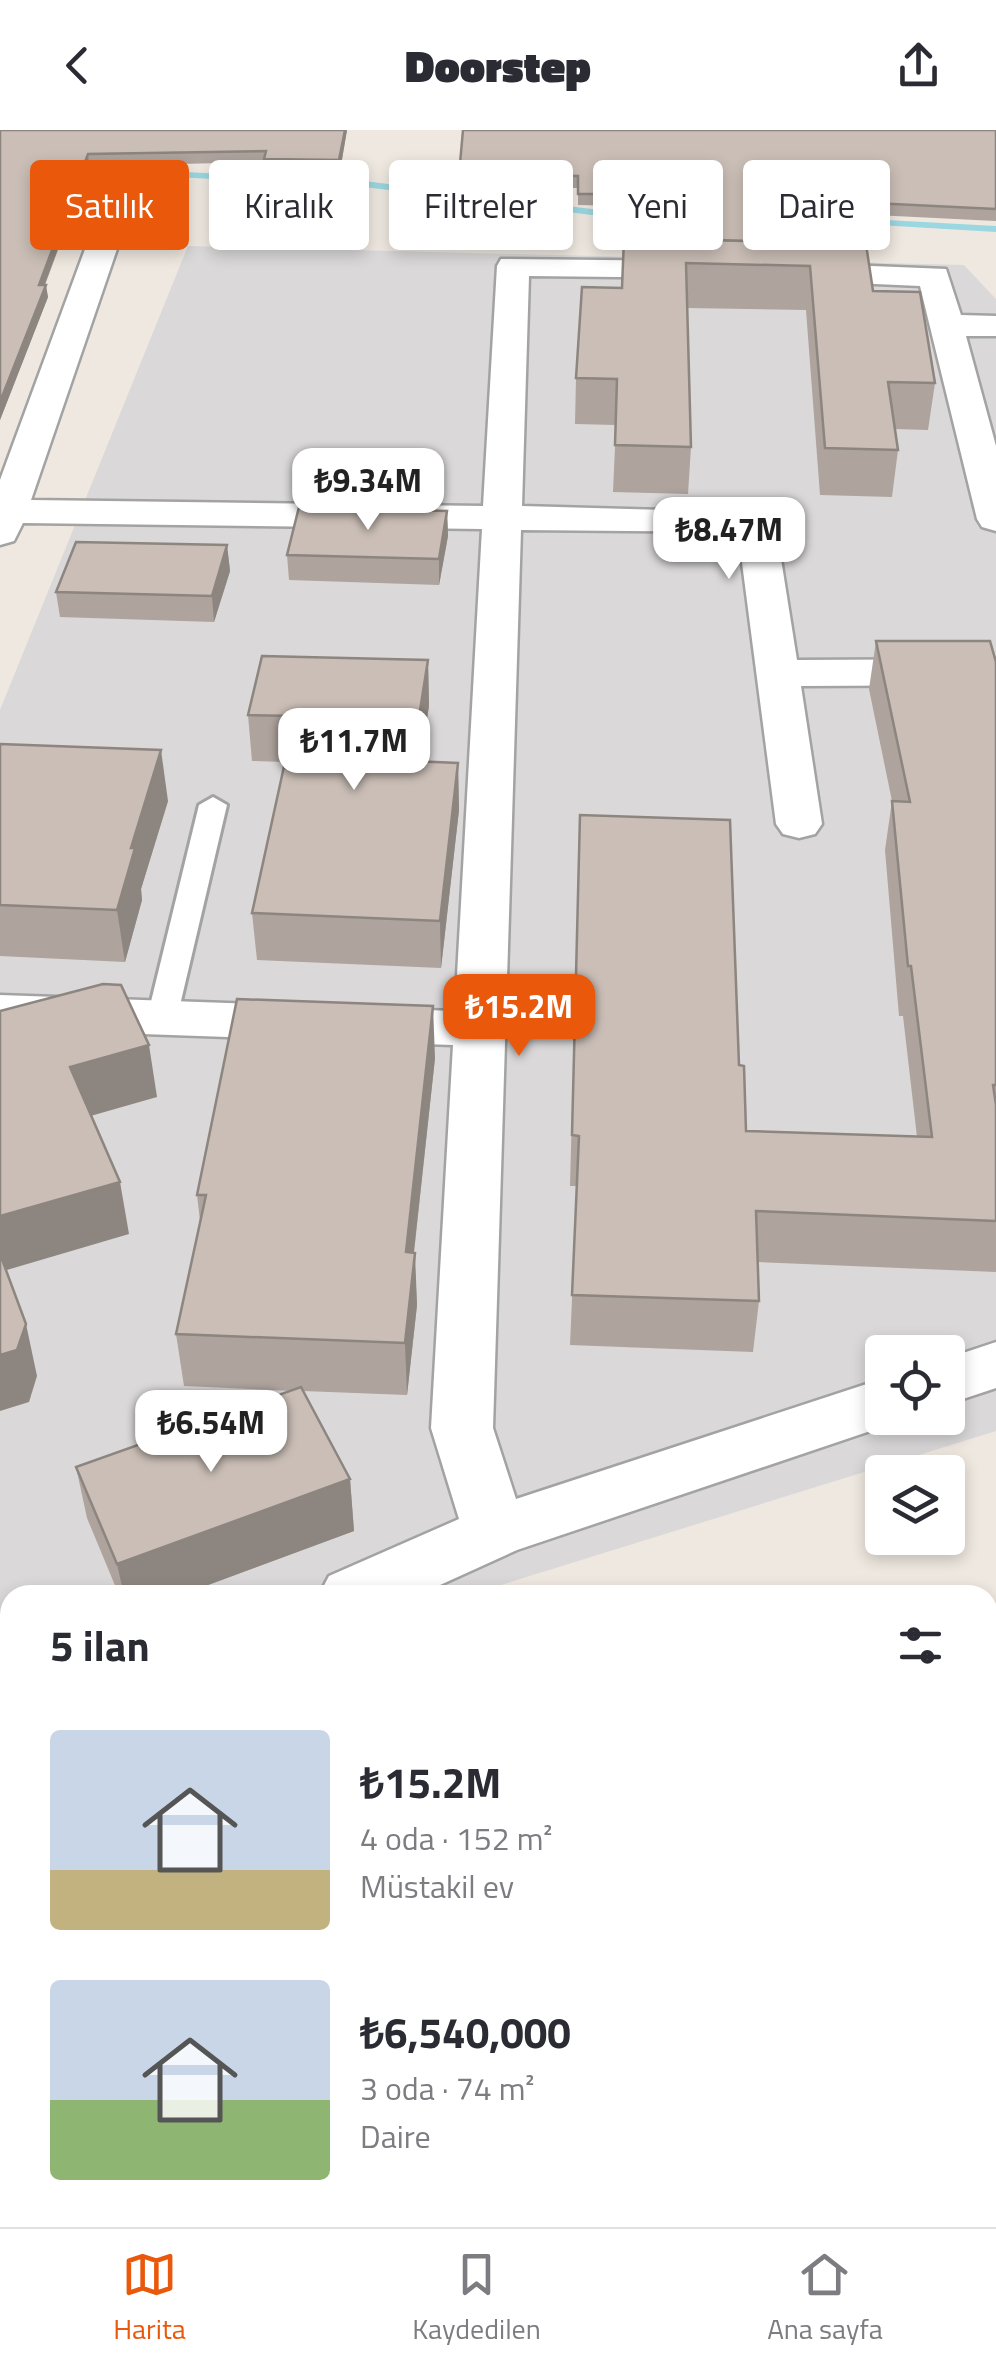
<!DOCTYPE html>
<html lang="tr">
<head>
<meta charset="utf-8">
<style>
  body { margin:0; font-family:"Titillium Web",sans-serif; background:#f7f7f7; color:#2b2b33; height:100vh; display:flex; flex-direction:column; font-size:38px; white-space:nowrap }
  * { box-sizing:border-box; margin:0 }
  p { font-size:32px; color:#7c7c81 }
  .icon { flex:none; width:55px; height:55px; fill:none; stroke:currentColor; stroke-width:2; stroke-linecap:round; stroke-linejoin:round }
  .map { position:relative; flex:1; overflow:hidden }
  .sheet { position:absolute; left:0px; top:1455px; width:998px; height:642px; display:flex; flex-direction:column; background:#fff; border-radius:30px 30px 0 0; box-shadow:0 5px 15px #0003 }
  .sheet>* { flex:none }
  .guide { position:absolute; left:30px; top:30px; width:938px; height:90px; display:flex; gap:20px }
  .controls { position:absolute; left:865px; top:1205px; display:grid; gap:20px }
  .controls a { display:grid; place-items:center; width:100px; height:100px; border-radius:10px; background:#fff; box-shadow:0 5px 15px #0003; font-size:50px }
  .price { position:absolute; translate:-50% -85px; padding:0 22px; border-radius:20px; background:#fff; color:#222; font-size:32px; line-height:65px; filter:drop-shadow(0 2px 5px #0008) }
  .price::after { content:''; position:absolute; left:50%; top:60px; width:30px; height:22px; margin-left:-15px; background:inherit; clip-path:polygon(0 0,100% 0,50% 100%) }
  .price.on { background:#ea580c; color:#fff }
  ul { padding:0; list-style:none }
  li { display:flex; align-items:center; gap:30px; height:250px; padding:0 50px }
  li span { display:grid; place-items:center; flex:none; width:280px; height:200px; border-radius:10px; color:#555 }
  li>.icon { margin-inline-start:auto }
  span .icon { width:120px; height:120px; fill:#fffc; stroke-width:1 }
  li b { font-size:42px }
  h2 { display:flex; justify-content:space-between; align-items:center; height:120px; padding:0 50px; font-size:42px }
  .pill { padding:0 35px; border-radius:10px; background:#fff; box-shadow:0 5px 15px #0003; font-size:35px; line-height:90px }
  .pill.on { background:#ea580c; color:#fff }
  header { display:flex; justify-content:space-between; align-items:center; height:130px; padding:0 50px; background:#fff; font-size:45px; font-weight:800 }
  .dock { display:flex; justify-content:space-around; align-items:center; height:140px; border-top:2px solid #e1e1e2; background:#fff; font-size:28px; color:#7c7c81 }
  .dock a { display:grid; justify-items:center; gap:5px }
  .dock .on { color:#ea580c }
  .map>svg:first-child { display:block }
  .residential { fill:#dad8d9; fill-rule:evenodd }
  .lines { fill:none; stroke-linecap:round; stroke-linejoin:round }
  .stream { fill:#9bd7e1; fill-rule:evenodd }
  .lane-casing { stroke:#a3a3a3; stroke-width:6 }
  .street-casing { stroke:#a3a3a3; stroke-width:5 }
  .lane { fill:#fff; fill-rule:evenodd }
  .street { fill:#fff; fill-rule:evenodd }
  .wall { fill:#aea39d }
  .shaded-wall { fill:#8d857f }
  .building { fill:#cabeb6; stroke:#8d857f; stroke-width:2.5 }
</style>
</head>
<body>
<header><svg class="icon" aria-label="back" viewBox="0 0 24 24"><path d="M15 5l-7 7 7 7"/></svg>Doorstep<svg class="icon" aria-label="share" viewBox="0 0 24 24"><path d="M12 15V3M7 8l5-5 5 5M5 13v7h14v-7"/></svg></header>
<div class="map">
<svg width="996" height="2097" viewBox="0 0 996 2097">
  <rect width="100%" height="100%" fill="#eee8e0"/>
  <!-- residential -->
  <path class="residential" d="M188,116L964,135L996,169V1301L469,1465H10V1608L0,1611V580ZM882,1222H948V1288H882Z"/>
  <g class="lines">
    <!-- stream -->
    <g class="stream">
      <polygon points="64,36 364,51 592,79 646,80 651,83 646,86 592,85 364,57 61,41 59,39"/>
      <polygon points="832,87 996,96 996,102 828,92 827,90"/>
    </g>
    <defs>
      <polygon id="lane" points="213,667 227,675 177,888 162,898 147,888 199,675"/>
      <g id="street">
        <polygon points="127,37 142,46 31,370 483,376 497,136 501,129 697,131 709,134 713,141 709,148 529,146 522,376 770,383 775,391 797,530 996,529 996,555 801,556 822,694 815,704 799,708 783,704 776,694 738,402 521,400 493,1298 516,1369 882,1249 882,1288 903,1290 517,1420 418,1465 319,1465 329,1446 459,1389 431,1298 453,915 0,899 0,865 455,881 482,399 23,393 14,411 0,415 0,350 112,46"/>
        <polygon points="798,133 946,139 961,185 996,186 996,206 966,206 996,316 996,401 982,397 977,389 920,156 786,150 782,143 786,136"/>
        <polygon points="996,1212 996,1258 948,1274 948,1228"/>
        <polygon points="10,1557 10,1617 0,1620 0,1560"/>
        <polygon points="10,1997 10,2077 0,2081 0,2001"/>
      </g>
    </defs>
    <!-- lane casing -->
    <use href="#lane" class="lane-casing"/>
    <!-- street casing -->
    <use href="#street" class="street-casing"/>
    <!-- lane -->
    <use href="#lane" class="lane"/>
    <!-- street -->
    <use href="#street" class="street"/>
  </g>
  <!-- wall -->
  <g class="wall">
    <polygon points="0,0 347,0 340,41 265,41 264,32 89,36 45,155 48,167 0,290"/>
    <polygon points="996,0 996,91 854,84 858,114 873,161 935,253 928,300 895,299 898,320 892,367 820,365 806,180 687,178 691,317 688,364 613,362 616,295 575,294 576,248 622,158 626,76 578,75 578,58 459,57 459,45"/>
    <polygon points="447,381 448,406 439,455 289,450 287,425"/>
    <polygon points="227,415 230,441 214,492 60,487 56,462"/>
    <polygon points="876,511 996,532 996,1142 758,1132 759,1171 753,1222 570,1215 577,1056 570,1056 580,685 739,935 746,1001 917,1007 903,886 899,886 885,720 892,671 869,559"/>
    <polygon points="428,530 429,576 420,632 458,633 459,680 441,838 257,830 252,783 285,632 252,631 248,585"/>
    <polygon points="0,614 168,671 141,759 142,770 125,832 0,826"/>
    <polygon points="435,928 414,1123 417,1175 407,1265 303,1261 350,1349 354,1401 181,1465 119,1465 87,1388 76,1337 292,1261 184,1256 176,1204 200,1091 197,1065"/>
  </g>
  <!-- shaded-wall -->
  <g class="shaded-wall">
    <polygon points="345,0 347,0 340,41 339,30"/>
    <polygon points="88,24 89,36 40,167 39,155"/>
    <polygon points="46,155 48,167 0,290 0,272"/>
    <polygon points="447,381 448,406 439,455 439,429"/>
    <polygon points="227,415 230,441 214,492 212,466"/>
    <polygon points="428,530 429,576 413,678 412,631"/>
    <polygon points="161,620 168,671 141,759 142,770 125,832 117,780 131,718"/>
    <polygon points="458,633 459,680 441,838 440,791"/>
    <polygon points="433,876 435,928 408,1175 406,1122"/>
    <polygon points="149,915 157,967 80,989 70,937"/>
    <polygon points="120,1052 129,1104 0,1142 0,1086"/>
    <polygon points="415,1123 417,1175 407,1265 405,1213"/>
    <polygon points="26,1194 37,1246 29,1272 0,1281 0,1225"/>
    <polygon points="350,1349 354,1401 181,1465 124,1465 117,1434"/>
    <polygon points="996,1827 996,1839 988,1842 988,1831"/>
  </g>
  <!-- building -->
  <g class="building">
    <polygon points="0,0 345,0 339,30 264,29 266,21 88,24 39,155 46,155 0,272"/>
    <polygon points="463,0 996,0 996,79 853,72 858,114 624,108 626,64 578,64 578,46 459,45"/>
    <polygon points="624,108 866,114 873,161 920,162 935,253 888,252 898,320 825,318 810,136 686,133 691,317 615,315 617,249 576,248 582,157 622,158"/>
    <polygon points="299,377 447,381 439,429 287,425"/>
    <polygon points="76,412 227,415 212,466 56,462"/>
    <polygon points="876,511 990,511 996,532 996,955 993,955 996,975 996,1091 756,1081 759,1171 572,1165 579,1006 572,1005 580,685 730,690 739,935 744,936 746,1001 932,1007 911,836 908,836 892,671 910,672"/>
    <polygon points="262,526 428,530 412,631 458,633 440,791 252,783 295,586 248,585"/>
    <polygon points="0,614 161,620 131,718 135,718 117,780 0,775"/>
    <polygon points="103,854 121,855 149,915 70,937 120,1052 0,1086 0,881"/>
    <polygon points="237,869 433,876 406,1122 415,1123 405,1213 176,1204 206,1065 197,1065"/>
    <polygon points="0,1124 26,1194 17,1220 0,1225"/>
    <polygon points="301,1257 350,1349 117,1434 76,1337"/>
    <polygon points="988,1771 996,1785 996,1827 988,1831"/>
    <polygon points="996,1951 996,2097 498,2097 496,2088 988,2088 988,1952"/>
  </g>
</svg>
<div class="controls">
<a><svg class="icon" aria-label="locate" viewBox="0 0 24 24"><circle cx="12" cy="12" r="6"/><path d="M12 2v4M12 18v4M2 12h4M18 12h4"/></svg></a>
<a><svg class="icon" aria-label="layers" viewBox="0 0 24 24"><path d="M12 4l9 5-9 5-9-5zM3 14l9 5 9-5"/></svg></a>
</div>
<b class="price" style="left:368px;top:403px">₺9.34M</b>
<b class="price" style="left:729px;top:452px">₺8.47M</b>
<b class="price" style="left:354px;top:663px">₺11.7M</b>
<b class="price on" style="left:519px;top:929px">₺15.2M</b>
<b class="price" style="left:211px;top:1345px">₺6.54M</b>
<div class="guide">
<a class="pill on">Satılık</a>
<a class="pill">Kiralık</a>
<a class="pill">Filtreler</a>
<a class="pill">Yeni</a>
<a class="pill">Daire</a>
</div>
<section class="sheet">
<h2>5 ilan<svg class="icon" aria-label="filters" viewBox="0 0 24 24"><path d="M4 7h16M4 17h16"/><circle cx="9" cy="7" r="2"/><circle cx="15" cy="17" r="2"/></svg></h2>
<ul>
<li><span style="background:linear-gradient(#c9d6e8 70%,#c2b280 0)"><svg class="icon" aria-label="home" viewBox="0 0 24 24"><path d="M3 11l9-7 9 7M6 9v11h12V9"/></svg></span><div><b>₺15.2M</b><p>4 oda · 152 m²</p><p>Müstakil ev</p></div></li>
<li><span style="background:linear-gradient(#c9d6e8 60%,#8fb573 0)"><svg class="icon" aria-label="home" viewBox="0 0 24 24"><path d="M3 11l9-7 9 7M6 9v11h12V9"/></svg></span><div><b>₺6,540,000</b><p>3 oda · 74 m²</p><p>Daire</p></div></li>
</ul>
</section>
</div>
<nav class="dock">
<a class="on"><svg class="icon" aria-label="map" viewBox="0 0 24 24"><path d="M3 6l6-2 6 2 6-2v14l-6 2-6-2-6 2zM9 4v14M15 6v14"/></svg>Harita</a>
<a><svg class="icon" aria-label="saved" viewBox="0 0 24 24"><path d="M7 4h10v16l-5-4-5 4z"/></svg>Kaydedilen</a>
<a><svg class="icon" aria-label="home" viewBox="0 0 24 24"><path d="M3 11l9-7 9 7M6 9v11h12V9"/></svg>Ana sayfa</a>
</nav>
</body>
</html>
